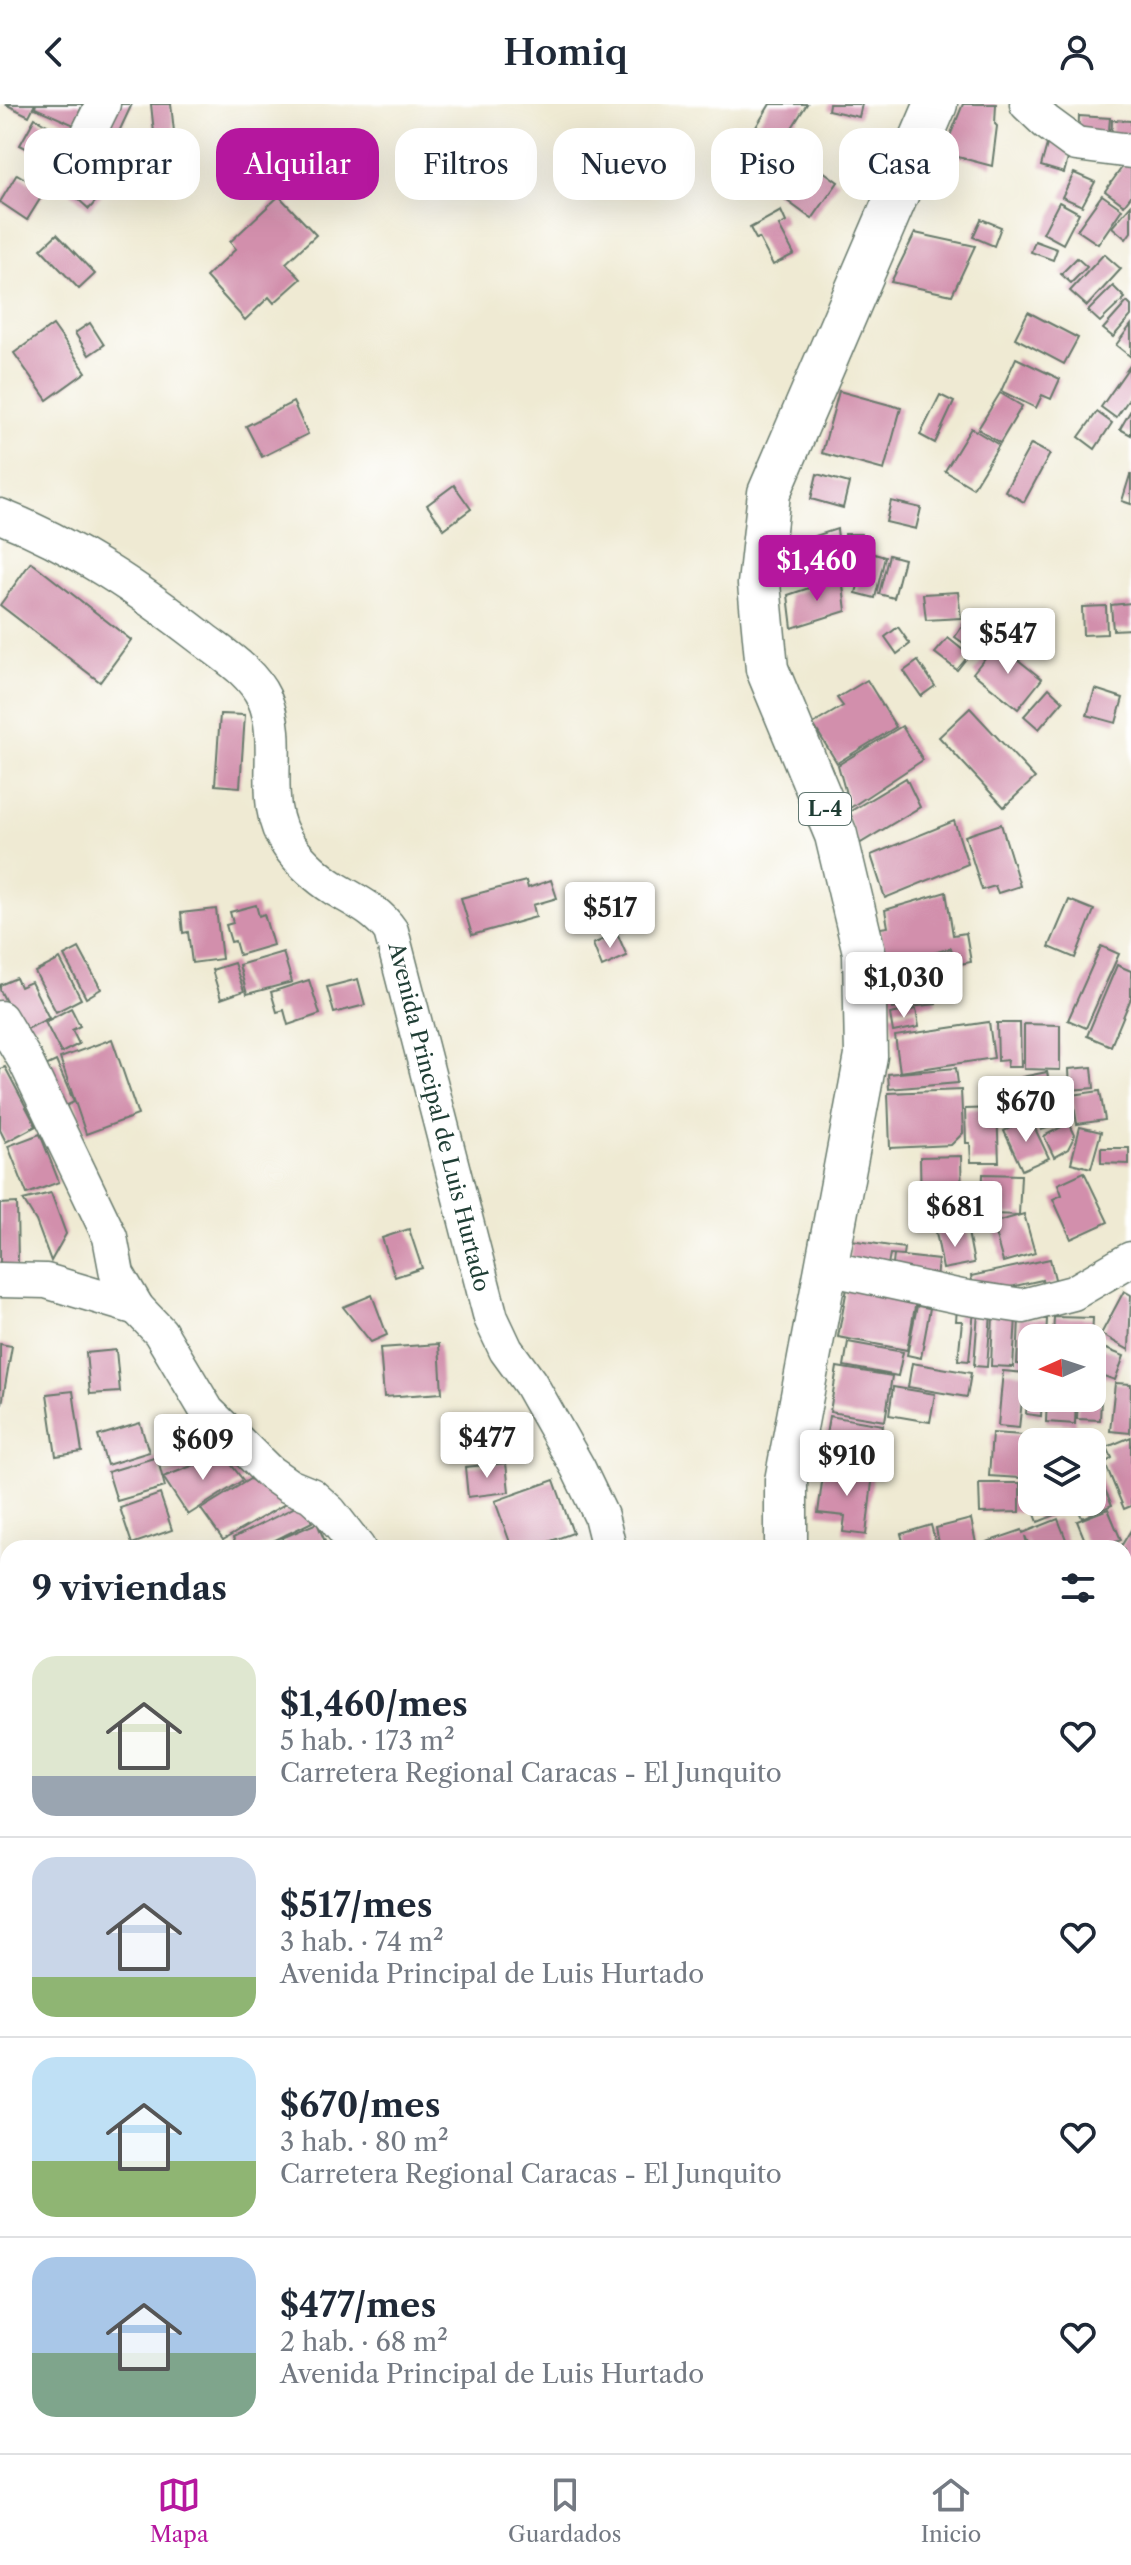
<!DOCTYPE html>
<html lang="es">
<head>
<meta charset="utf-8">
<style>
  body { margin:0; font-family:"Libre Caslon Text",serif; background:#f6f6f7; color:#1f2937; height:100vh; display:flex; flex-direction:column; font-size:30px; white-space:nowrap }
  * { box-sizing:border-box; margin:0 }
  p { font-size:26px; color:#747a83 }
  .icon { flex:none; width:44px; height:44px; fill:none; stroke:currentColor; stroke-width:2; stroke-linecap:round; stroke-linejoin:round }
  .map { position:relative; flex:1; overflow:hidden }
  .side { position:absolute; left:0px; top:1436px; width:1132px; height:914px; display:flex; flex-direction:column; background:#fff; border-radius:24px 24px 0 0; box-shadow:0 8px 32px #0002 }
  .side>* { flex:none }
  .guide { position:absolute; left:24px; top:24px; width:1084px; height:72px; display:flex; gap:16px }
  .needle { width:52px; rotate:267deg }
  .buttons { position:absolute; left:1018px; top:1220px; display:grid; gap:16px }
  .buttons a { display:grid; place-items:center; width:88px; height:88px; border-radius:16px; background:#fff; box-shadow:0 8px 32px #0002; font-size:40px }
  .price { position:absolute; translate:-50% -68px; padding:0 18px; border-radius:8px; background:#fff; color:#222; font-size:26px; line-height:52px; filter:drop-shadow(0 2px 4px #0008) }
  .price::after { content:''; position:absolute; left:50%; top:48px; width:24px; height:18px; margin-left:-12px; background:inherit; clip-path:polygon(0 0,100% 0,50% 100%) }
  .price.on { background:#b5179e; color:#fff }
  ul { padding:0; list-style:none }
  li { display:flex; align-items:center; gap:24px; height:200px; padding:0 32px }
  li+li { border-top:2px solid #e0e1e3 }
  li span { display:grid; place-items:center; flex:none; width:224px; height:160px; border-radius:24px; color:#555 }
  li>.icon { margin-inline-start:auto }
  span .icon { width:96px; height:96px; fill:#fffc; stroke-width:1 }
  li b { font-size:34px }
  h2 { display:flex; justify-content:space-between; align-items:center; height:96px; padding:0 32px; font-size:34px }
  .pill { padding:0 28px; border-radius:24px; background:#fff; box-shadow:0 8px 32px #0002; font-size:28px; line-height:72px }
  .pill.on { background:#b5179e; color:#fff }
  header { display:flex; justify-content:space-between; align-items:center; height:104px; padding:0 32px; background:#fff; font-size:36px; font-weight:600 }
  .tab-bar { display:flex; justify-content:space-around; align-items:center; height:112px; border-top:2px solid #e0e1e3; background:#fff; font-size:22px; color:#747a83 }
  .tab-bar a { display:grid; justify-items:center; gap:4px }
  .tab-bar .on { color:#b5179e }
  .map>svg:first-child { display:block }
  .building { fill:#d28fac }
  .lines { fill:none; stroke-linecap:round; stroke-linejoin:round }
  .minor-casing { stroke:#687a6c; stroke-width:37 }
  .major-casing { stroke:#687a6c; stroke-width:45 }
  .minor { stroke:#fff; stroke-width:34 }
  .major { stroke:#fff; stroke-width:42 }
  .labels { text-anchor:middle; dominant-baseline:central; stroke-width:6; stroke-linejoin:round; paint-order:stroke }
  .shield { fill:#fff; stroke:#627771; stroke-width:2 }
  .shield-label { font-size:20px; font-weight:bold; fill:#1f3d34 }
  .street-label { font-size:22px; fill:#1f3d34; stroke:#fff }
</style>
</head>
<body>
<header><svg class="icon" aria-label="back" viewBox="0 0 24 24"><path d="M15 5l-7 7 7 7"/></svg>Homiq<svg class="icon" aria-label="person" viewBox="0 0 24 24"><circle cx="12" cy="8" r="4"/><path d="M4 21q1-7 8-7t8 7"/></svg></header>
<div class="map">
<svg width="1131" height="2349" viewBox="0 0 1131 2349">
  <rect width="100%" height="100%" fill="#fff"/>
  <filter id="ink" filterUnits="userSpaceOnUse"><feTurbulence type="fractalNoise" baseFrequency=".0125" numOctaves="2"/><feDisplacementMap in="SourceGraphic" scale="16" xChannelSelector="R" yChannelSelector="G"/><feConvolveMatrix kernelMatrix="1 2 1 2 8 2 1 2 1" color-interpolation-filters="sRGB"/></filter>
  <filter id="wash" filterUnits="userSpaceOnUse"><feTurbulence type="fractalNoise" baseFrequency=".006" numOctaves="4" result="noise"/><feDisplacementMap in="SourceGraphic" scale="32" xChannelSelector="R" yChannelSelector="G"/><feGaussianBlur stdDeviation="1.8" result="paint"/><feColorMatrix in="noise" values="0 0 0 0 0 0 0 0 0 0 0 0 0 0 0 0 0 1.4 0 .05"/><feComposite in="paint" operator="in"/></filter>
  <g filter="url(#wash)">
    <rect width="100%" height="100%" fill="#efead3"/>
    <g id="blocks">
      <!-- building -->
      <g class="building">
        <polygon points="5,0 35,0 29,12"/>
        <polygon points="36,0 83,0 74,21 35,4"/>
        <polygon points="108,0 132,0 108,51 124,65 89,105 58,77 94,37"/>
        <polygon points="151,0 171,0 176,46 156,48"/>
        <polygon points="770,0 807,0 779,44 753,28"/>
        <polygon points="829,0 862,0 859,13 828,6"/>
        <polygon points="963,0 996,0 995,20 997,22 992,62 943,49"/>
        <polygon points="1079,12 1110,14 1108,38 1078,36"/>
        <polygon points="35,14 54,25 39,51 20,41"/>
        <polygon points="1112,16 1131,17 1131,40 1111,40"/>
        <polygon points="1048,37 1071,44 1064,69 1041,62"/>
        <polygon points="794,46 838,78 812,115 768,83"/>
        <polygon points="1131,51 1131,92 1124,101 1105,87"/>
        <polygon points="1074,69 1095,78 1082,102 1062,93"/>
        <polygon points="17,70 45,87 27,116 0,98"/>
        <polygon points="1102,91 1122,105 1098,140 1077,126"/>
        <polygon points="279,92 316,131 286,159 301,175 274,199 269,193 245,216 206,173 236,145 230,138"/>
        <polygon points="1059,98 1079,109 1063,140 1043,129"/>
        <polygon points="1131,101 1131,128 1126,135 1112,123"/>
        <polygon points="781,107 786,118 779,122 794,150 773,161 759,134 756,135 750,124"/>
        <polygon points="981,115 1001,123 994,142 973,133"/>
        <polygon points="915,129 975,142 952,191 891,178"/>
        <polygon points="57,130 95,170 79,185 41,145"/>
        <polygon points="1035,137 1057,145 1053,156 1031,148"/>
        <polygon points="1104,150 1121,165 1087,202 1070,187"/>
        <polygon points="1077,154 1087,163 1071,179 1061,170"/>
        <polygon points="1113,182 1125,194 1100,218 1088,207"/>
        <polygon points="1127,198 1131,202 1131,212 1113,233 1103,225"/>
        <polygon points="1028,208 1078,234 1064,260 1015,234"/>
        <polygon points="90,219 104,241 89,251 75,229"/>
        <polygon points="53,221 86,268 47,296 14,249"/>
        <polygon points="1131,221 1131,253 1116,241"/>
        <polygon points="1016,254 1060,275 1051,295 1042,291 1036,304 1001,287"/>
        <polygon points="1129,263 1131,292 1116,314 1101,303"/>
        <polygon points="839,287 901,304 884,366 822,349"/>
        <polygon points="1000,289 1022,302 1000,339 978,325"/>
        <polygon points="940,291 954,298 935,339 920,331"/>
        <polygon points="293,298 308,330 262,353 246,322"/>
        <polygon points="1131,306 1131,331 1120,325"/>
        <polygon points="1097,308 1112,319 1095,345 1079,333"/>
        <polygon points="971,324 999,341 973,384 945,367"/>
        <polygon points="1031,340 1050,350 1024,398 1005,387"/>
        <polygon points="817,370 849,379 843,404 811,395"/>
        <polygon points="1130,371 1131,371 1131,400 1122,397"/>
        <polygon points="454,381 471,405 444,425 427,401"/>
        <polygon points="891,397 921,404 916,425 886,418"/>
        <polygon points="837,425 840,451 789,467 787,441"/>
        <polygon points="845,430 861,430 862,464 845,464"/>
        <polygon points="867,448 885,453 875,494 856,489"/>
        <polygon points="889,451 904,455 894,494 879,490"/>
        <polygon points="31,458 131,536 100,578 0,501"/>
        <polygon points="842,473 846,507 792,524 788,491"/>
        <polygon points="958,488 961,514 926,516 923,490"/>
        <polygon points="1131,499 1131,525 1113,526 1111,501"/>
        <polygon points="1106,502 1107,530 1083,531 1082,503"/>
        <polygon points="997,511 974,547 955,533 968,513"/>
        <polygon points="898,523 910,540 897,550 885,533"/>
        <polygon points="948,534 969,551 957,566 935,549"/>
        <polygon points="997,539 1042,575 1018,605 973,569"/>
        <polygon points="918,557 935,582 921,592 904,567"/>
        <polygon points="867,576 896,623 837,659 813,620 843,602 837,594"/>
        <polygon points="1049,584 1063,597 1039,625 1024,612"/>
        <polygon points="1095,585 1123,594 1116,619 1087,611"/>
        <polygon points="970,604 1035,674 1004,703 939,633"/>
        <polygon points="220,610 245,611 240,683 215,681"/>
        <polygon points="902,622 923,656 850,704 838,661"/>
        <polygon points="906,674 920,703 859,740 846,710"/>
        <polygon points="954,717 968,760 885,794 871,751"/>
        <polygon points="1001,720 1020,782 998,789 995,782 982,786 965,732"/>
        <polygon points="551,776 557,794 533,801 536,813 472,831 461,794 526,777 528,784"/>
        <polygon points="946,788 953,831 966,829 971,858 954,861 951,844 920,853 922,862 887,868 880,824 888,823 885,806"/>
        <polygon points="1069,796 1094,806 1075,854 1049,843"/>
        <polygon points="256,801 259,812 264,810 273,841 239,851 235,837 231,838 226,821 233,819 230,808"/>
        <polygon points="216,805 222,855 192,859 188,828 183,829 181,809"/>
        <polygon points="617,829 627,852 602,863 593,840"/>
        <polygon points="1101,842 1119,850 1086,924 1068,916"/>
        <polygon points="79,844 101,885 86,894 64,852"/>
        <polygon points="283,848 292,878 247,890 239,861"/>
        <polygon points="60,855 81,895 56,908 35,868"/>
        <polygon points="234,859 244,887 221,895 212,866"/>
        <polygon points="1117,861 1131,867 1131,894 1111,942 1087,932"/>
        <polygon points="931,867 936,900 892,905 888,873"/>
        <polygon points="16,874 20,883 31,878 49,914 21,928 0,886 0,881"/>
        <polygon points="358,875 365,901 334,909 327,883"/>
        <polygon points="309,876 320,910 288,921 284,906 277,908 271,888"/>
        <polygon points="71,904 80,922 72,926 79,940 61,949 45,918"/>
        <polygon points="916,905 919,923 893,928 890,910"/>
        <polygon points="989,918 994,954 900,968 895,932"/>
        <polygon points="997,919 1020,919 1021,963 1007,963 1008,956 998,957"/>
        <polygon points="1024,920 1060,921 1060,966 1024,965"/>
        <polygon points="112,935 138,1011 86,1030 60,954"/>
        <polygon points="56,957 74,998 57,1006 39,965"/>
        <polygon points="5,963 36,1022 6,1038 0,1026 0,965"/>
        <polygon points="1092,963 1094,984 1070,986 1069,965"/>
        <polygon points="956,964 958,979 889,985 888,970"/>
        <polygon points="1047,968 1052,993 1027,998 1022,973"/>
        <polygon points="961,986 963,1029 951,1041 890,1044 888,989"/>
        <polygon points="1100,987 1105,1016 1077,1020 1072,991"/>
        <polygon points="1055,997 1062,1019 1041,1026 1033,1004"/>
        <polygon points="997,1004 999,1058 971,1058 970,1039 966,1039 965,1005"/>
        <polygon points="1030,1014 1049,1054 1022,1066 1004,1027"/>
        <polygon points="1069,1019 1075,1031 1068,1045 1054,1053 1044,1032"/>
        <polygon points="1080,1023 1101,1028 1091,1064 1071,1059"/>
        <polygon points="40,1030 59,1078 27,1090 8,1042"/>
        <polygon points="1101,1044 1129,1044 1129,1060 1101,1059"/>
        <polygon points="961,1052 962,1101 921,1101 920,1053"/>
        <polygon points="1084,1068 1108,1118 1071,1135 1053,1095 1062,1091 1058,1080"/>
        <polygon points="983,1070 1021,1071 1019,1111 991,1110 992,1099 982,1099"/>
        <polygon points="51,1089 66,1130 51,1157 36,1117 23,1096"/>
        <polygon points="17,1099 18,1163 0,1163 0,1100"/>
        <polygon points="1024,1110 1035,1149 1003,1158 992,1119"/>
        <polygon points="955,1124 957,1130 968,1128 974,1159 943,1165 936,1128"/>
        <polygon points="409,1125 422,1164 395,1173 382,1134"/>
        <polygon points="851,1136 904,1144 903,1151 890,1150 888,1161 849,1155"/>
        <polygon points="894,1151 938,1156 936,1175 892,1170"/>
        <polygon points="1050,1155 1056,1179 1043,1182 1042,1176 975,1191 971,1172"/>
        <polygon points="848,1179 917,1192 907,1246 838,1233"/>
        <polygon points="1124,1187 1131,1191 1129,1246 1101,1230"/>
        <polygon points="372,1191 387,1231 371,1238 343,1203"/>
        <polygon points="917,1202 930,1204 921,1254 907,1251"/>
        <polygon points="957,1204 974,1206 969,1257 958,1256 962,1217 956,1217"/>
        <polygon points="978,1208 991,1209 987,1263 974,1262"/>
        <polygon points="993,1210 1016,1212 1013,1263 991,1262"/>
        <polygon points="1054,1213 1093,1214 1092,1234 1053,1234"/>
        <polygon points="1019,1214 1047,1215 1046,1234 1032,1234 1032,1261 1017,1260"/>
        <polygon points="848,1238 903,1248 898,1272 844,1262"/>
        <polygon points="0,1240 12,1242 2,1300 0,1300"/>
        <polygon points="439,1240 442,1289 384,1293 380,1244"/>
        <polygon points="1101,1243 1124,1252 1115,1276 1092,1268"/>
        <polygon points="116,1246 120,1288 90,1290 86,1249"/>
        <polygon points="912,1259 971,1269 967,1293 908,1283"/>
        <polygon points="1030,1261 1032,1262 1032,1294 1042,1294 1041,1312 1026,1310"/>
        <polygon points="837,1263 892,1272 885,1317 830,1308"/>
        <polygon points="1003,1267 1025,1269 1019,1324 998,1322"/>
        <polygon points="1092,1275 1102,1276 1100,1316 1077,1315 1078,1294 1092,1294"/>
        <polygon points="1115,1279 1131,1280 1130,1329 1110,1327"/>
        <polygon points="893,1283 935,1290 930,1318 889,1311"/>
        <polygon points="73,1287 82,1348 56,1352 47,1290"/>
        <polygon points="1047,1294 1076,1294 1075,1320 1046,1318"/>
        <polygon points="829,1312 883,1321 881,1336 869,1334 865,1364 822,1357"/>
        <polygon points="140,1319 149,1348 107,1361 98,1332"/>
        <polygon points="992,1329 1023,1331 1020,1374 989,1372"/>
        <polygon points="1131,1333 1131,1402 1124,1405 1105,1359 1112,1354 1107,1343"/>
        <polygon points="223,1350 243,1376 188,1411 163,1373"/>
        <polygon points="157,1353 165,1383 117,1397 108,1368"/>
        <polygon points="1092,1357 1112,1401 1082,1414 1075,1398 1092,1398"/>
        <polygon points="506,1359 509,1388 468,1393 465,1363"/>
        <polygon points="824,1363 873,1369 866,1431 843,1428 845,1412 818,1409"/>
        <polygon points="1032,1373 1032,1398 1070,1398 1073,1404 1038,1418 1022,1377"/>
        <polygon points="250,1375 285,1400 223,1436 201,1405"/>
        <polygon points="554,1376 573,1429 532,1444 512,1444 495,1397"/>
        <polygon points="979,1379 1020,1379 1020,1408 980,1409"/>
        <polygon points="160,1390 172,1426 132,1440 120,1404"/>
        <polygon points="303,1399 312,1418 259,1444 238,1444 233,1434"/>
        <polygon points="1108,1405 1121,1436 1101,1444 1088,1444 1077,1417"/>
        <polygon points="971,1415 977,1444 940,1444 936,1424"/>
        <polygon points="1058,1415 1069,1443 1066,1444 1030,1444 1025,1432 1028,1444 986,1444 984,1439 1022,1426 1023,1429"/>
        <polygon points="317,1419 327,1442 286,1444 282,1434"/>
        <polygon points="931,1421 937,1444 905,1444 901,1430"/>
        <polygon points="1131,1426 1131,1458 1124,1453 1124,1444 1120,1444"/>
        <polygon points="1124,1498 1131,1501 1131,1521 1124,1535"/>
        <polygon points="1124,1551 1131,1555 1131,1596 1126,1605 1124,1604"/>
        <polygon points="0,1704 6,1705 2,1733 0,1733"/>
        <polygon points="5,1764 8,1764 8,1793 2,1792"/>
        <polygon points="1124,1768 1131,1777 1131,1824 1124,1819"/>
        <polygon points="7,1826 8,1826 8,1854 1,1853"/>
        <polygon points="1124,1958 1131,1960 1131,1991 1124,1988"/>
        <polygon points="25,2342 112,2342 118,2349 31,2349"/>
        <polygon points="121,2342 170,2342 175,2349 125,2349"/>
        <polygon points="435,2342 470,2342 472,2349 436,2349"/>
        <polygon points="477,2342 523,2342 524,2349 478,2349"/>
        <polygon points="556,2342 596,2342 599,2349 559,2349"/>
        <polygon points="653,2342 689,2342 691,2349 642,2349"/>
        <polygon points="708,2342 743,2342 745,2349 698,2349 697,2345"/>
        <polygon points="753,2342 782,2342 784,2349 755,2349"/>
        <polygon points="787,2342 814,2342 815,2349 789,2349"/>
      </g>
    </g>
  </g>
  <g filter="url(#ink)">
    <use href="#blocks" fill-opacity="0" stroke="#687a6c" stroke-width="2"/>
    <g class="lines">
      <defs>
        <g id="minor">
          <polyline points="1027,0 1046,18 1076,40 1131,47"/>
          <polyline points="76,55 103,0"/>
          <path d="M0,412C74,441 140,486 203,535C225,552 252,568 264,594C285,641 257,698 289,742C300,757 318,774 334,784C355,797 377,806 391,827L491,1214L506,1246L530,1279L578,1364L601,1412L609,1444"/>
          <polyline points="0,914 25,956 110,1133 117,1170 137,1204 160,1228 207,1307 269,1368 289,1382 311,1391 330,1408 358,1444"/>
          <polyline points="827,1164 962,1193 1023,1202 1073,1189 1131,1155"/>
          <polyline points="0,1176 46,1177 137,1204"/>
          <polyline points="0,1813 8,1813"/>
          <polyline points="330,2349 354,2342"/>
          <polyline points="867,2349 870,2342"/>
        </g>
        <g id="major">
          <polyline points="786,1444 786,1377 866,952 864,848 836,731 767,565 759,480 769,389 936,0"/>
          <polyline points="1124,1952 1131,1955"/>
        </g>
      </defs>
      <!-- minor casing -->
      <use href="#minor" class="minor-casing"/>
      <!-- major casing -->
      <use href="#major" class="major-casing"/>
      <!-- minor -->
      <use href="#minor" class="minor"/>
      <!-- major -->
      <use href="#major" class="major"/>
    </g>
  </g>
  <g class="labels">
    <!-- shield labels -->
    <rect class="shield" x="799" y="689" width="52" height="32" rx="6"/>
    <g class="shield-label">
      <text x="825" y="705">L-4</text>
    </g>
    <!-- street labels -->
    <g class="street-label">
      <text transform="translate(439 1013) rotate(76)">Avenida Principal de Luis Hurtado</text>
    </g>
  </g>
</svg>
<div class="buttons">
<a><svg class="needle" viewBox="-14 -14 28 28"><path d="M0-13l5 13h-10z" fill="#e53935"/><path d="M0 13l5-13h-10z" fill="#747a83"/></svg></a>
<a><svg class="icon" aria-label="layers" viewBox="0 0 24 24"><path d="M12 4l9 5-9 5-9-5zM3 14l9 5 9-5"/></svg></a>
</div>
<b class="price on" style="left:817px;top:499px">$1,460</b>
<b class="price" style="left:1008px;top:572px">$547</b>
<b class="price" style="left:610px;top:846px">$517</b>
<b class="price" style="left:904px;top:916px">$1,030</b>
<b class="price" style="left:1026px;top:1040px">$670</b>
<b class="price" style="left:955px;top:1145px">$681</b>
<b class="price" style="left:487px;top:1376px">$477</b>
<b class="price" style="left:203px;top:1378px">$609</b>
<b class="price" style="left:847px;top:1394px">$910</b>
<div class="guide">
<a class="pill">Comprar</a>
<a class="pill on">Alquilar</a>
<a class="pill">Filtros</a>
<a class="pill">Nuevo</a>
<a class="pill">Piso</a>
<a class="pill">Casa</a>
</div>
<section class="side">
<h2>9 viviendas<svg class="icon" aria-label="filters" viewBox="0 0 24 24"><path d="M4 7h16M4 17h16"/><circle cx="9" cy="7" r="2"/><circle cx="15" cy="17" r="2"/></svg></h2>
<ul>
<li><span style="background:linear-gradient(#dfe7d0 75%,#9aa5b1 0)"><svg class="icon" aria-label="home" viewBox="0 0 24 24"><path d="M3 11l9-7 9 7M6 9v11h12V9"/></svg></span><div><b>$1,460/mes</b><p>5 hab. · 173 m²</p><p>Carretera Regional Caracas - El Junquito</p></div><svg class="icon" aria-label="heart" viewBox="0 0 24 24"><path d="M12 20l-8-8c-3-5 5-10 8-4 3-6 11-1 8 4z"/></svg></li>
<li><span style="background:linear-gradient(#c9d6e8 75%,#8fb573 0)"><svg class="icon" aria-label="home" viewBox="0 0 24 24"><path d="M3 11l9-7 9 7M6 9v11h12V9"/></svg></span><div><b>$517/mes</b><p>3 hab. · 74 m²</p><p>Avenida Principal de Luis Hurtado</p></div><svg class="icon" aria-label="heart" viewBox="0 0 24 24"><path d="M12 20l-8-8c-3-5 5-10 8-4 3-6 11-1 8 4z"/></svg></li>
<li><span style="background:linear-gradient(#bfe0f5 65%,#8fb573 0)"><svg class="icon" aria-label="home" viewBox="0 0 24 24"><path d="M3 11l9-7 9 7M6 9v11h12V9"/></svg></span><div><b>$670/mes</b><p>3 hab. · 80 m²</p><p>Carretera Regional Caracas - El Junquito</p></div><svg class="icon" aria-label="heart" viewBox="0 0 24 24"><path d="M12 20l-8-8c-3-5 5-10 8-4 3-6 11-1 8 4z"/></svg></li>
<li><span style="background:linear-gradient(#a9c7e8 60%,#7fa58c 0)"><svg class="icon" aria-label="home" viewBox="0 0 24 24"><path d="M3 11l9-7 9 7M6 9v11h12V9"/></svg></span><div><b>$477/mes</b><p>2 hab. · 68 m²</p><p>Avenida Principal de Luis Hurtado</p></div><svg class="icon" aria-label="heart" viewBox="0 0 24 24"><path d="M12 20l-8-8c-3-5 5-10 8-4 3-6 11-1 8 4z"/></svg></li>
</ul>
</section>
</div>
<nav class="tab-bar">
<a class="on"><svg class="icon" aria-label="map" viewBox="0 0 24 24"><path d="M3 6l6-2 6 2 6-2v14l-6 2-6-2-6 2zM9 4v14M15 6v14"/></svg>Mapa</a>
<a><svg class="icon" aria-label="saved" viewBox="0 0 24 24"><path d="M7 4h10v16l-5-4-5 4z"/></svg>Guardados</a>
<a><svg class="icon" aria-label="home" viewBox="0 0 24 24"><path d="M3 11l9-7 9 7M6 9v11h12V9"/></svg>Inicio</a>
</nav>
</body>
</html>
